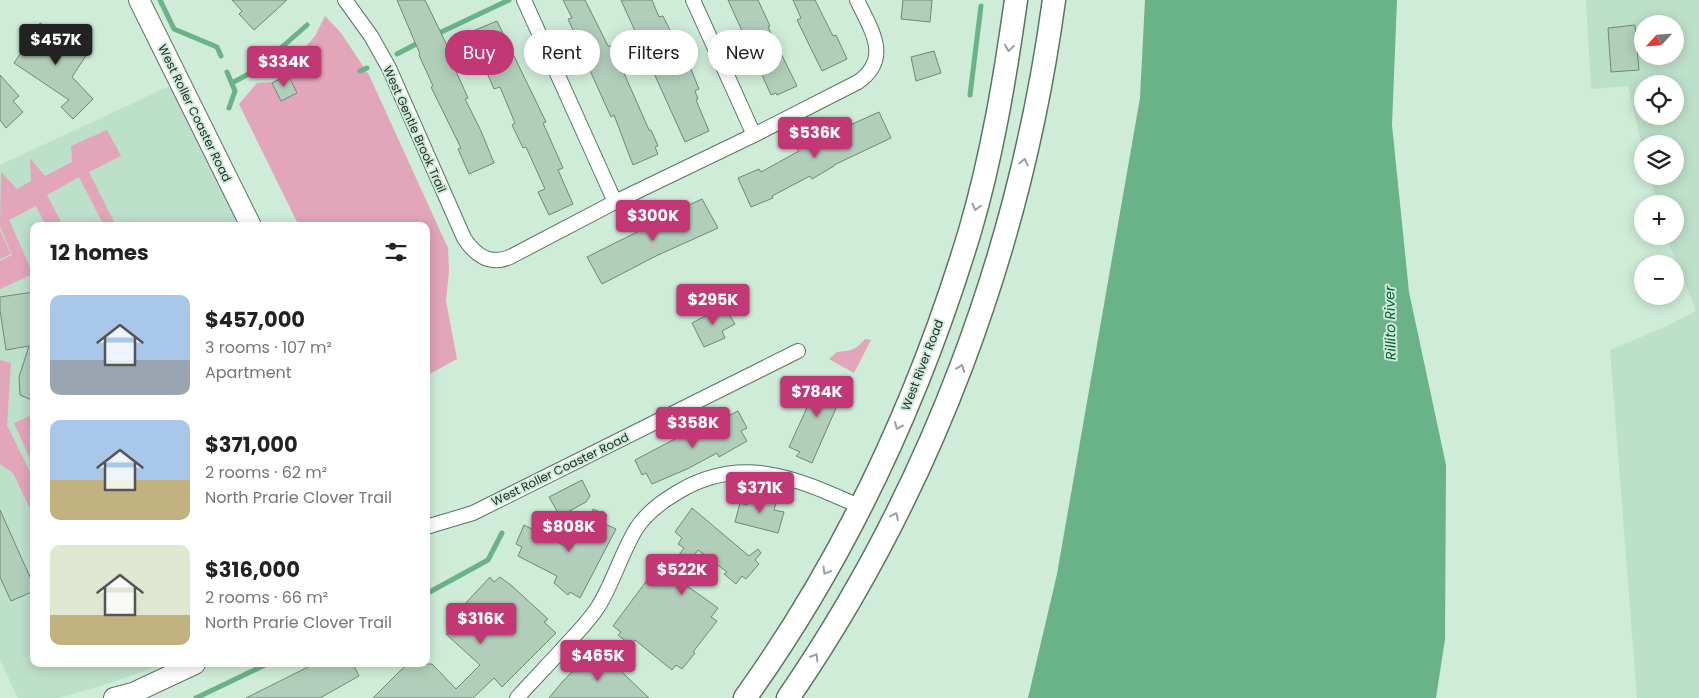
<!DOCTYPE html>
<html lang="en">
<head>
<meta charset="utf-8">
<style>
  body { margin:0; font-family:Poppins,sans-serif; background:#f2f2f2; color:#222; height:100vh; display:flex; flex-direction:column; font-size:19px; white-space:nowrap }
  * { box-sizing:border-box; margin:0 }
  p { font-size:16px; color:#767676 }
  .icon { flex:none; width:28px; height:28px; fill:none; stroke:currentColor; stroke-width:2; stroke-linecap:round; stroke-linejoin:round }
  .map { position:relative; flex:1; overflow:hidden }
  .drawer { position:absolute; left:30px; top:222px; width:400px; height:445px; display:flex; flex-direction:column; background:#fff; border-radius:10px; box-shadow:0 2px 12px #0003 }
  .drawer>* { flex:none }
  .guide { position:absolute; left:445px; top:30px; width:475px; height:45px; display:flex; gap:10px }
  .needle { width:32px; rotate:244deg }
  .controls { position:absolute; left:1634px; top:15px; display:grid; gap:10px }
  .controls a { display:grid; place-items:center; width:50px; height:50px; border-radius:50%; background:#fff; box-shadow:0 2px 12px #0003; font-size:25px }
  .price { position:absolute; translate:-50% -42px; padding:0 11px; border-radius:5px; background:#c13874; color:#fff; font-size:16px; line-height:32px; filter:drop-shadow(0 1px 2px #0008) }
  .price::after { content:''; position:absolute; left:50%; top:30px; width:15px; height:11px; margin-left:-8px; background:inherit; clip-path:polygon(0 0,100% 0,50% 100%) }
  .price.active { background:#222; color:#fff }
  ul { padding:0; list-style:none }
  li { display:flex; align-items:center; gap:15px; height:125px; padding:0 20px }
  li span { display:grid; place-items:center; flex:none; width:140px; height:100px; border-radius:10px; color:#555 }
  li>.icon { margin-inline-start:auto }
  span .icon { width:60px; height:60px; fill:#fffc; stroke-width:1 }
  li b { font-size:21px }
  h2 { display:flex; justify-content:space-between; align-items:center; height:60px; padding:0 20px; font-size:21px }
  .chip { padding:0 18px; border-radius:22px; background:#fff; box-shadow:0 2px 12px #0003; font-size:18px; line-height:45px }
  .chip.active { background:#c13874; color:#fff }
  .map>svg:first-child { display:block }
  .built { fill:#bde0ca; fill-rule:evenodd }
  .green { fill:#e2a5b9 }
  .water { fill:#6ab287 }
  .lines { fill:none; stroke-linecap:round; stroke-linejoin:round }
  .stream { stroke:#6ab287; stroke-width:5 }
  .building { fill:#b1cebb; stroke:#6e8977 }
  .street-casing { stroke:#5a7464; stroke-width:16 }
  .secondary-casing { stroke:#5a7464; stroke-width:22 }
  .primary-casing { stroke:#5a7464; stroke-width:25 }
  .street { stroke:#fff; stroke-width:14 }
  .secondary { stroke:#fff; stroke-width:20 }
  .primary { stroke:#fff; stroke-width:22 }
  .oneway { stroke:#9a9f9c }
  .labels { text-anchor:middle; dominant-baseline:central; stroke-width:4; stroke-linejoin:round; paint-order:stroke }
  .street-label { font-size:12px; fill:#1f2a23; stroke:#ceecd8 }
  .water-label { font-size:14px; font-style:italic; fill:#045f38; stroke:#ceecd8 }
</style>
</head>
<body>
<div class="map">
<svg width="1699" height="698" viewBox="0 0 1699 698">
  <rect width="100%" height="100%" fill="#ceecd8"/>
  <!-- built -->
  <g class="built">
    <path d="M1586,0H1699V698H1637L1610,350L1665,327L1696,311L1666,236H1675V204H1657L1650,176H1675V144H1642V147L1628,86L1591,89ZM1642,24H1675V56H1642ZM1642,84H1675V116H1642Z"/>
    <polygon points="172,85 241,226 34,226 34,664 164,664 104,685 58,698 18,698 0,660 0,165"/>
  </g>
  <!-- green -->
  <g class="green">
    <polygon points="325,16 341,33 369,75 448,248 449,271 446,301 457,359 426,376 426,226 299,226 239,104 257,83 273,82 289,71 296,58 315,36"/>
    <polygon points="107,130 121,156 89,172 116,226 104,226 79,177 47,195 63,226 46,226 36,206 9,220 33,274 0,289 0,261 12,255 0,226 1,172 17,189 31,181 30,158 45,176 72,162 71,146"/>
    <polygon points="0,230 11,254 0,259"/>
    <path d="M865,339L871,340L854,373L829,359L837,352C852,351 855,350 865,339Z"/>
    <polygon points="0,360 11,363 7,425 34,480 34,510 31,511 13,473 0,464"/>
    <polygon points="34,414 34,468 14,423"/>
  </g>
  <!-- water -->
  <g class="water">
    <polygon points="1145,0 1397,0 1392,125 1409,292 1446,465 1445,639 1436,698 1028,698 1057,574 1140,98"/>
    <polygon points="547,511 571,523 568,533 543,521"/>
  </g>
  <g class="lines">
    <!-- stream -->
    <g class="stream">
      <polyline points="160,0 174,29 217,47 221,56"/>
      <polyline points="435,35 509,0"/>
      <polyline points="397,54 420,42"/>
      <polyline points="360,71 367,68"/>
      <polyline points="227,72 235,91 229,108"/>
      <polyline points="232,83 256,70 307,25"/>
      <polyline points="970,95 981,6"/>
      <polyline points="426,594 488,560 502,533"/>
      <polyline points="196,698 267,664"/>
    </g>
  </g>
  <!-- building -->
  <g class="building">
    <polygon points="232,0 287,0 254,30 239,14 242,11"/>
    <polygon points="397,0 425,0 458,68 455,69 468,98 465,99 481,131 494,163 469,174 458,149 461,148 431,87 433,86 419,55 420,54"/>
    <polygon points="563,0 585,0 608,46 612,46 649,130 651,130 658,146 655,147 658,154 633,165 614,115 611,117 573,33 574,32 568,19 572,18"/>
    <polygon points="621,0 652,0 659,17 663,16 681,53 684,52 699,89 695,91 698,99 696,100 709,131 685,142"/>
    <polygon points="728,0 758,0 770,26 768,27 797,86 777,95 776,93 771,95"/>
    <polygon points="793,0 815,0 833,36 836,35 847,59 822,71 797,20 801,18"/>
    <polygon points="903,0 932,0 930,22 901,19"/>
    <polygon points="497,21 546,122 543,123 563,168 558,170 573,204 549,215 538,192 545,189 526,147 523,148 512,125 515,123 500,87 494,89 484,66 488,63 473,31"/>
    <polygon points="40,23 68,42 70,37 89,51 72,77 93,99 73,119 61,107 69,100 14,63"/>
    <polygon points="1635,25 1639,70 1611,72 1608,28"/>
    <polygon points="934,51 941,73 916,81 911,57"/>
    <polygon points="0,75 19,96 13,101 23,112 6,128 0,120"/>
    <polygon points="288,75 297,93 281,101 272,83"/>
    <polygon points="879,112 891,138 834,165 834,166 812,179 810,176 772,196 773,198 751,207 738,178 759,169 761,172 799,151 797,149 819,138 820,140 838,129 839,130"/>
    <polygon points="702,199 718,228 656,256 602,284 587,257 643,229 644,231 678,215 676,211"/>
    <polygon points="34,292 34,401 20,395 19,377 29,346 6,350 0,310 0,297"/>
    <polygon points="724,306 735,324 722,331 725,338 704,347 692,323"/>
    <polygon points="821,377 830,381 833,377 847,383 812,463 796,456 800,452 789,447"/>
    <polygon points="738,411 747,428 741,431 747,441 719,457 717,453 687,469 652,484 646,473 642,475 635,460 690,431 692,434"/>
    <polygon points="582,480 590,496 586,502 564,514 557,511 549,497"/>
    <polygon points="750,493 777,500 774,510 784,512 778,533 735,522 740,503 747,505"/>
    <polygon points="692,508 749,556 758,549 761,553 755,560 759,564 746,579 742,576 736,584 724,574 727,572 698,550 681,573 684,576 680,581 718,608 711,617 717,621 693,652 695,653 682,669 676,665 672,670 635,640 631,645 618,635 621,632 613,626 659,564 667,571 684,548 678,544 682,538 675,532"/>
    <polygon points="593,509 607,515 603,523 616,529 580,598 570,592 568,595 554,583 557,576 518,556 522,547 516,544 524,525 571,549"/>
    <polygon points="0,510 34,586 34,591 11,601 0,577"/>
    <polygon points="490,577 494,582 500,577 512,586 548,619 544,622 556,633 502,687 494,678 473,698 373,698 407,664 432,664 456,689 480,665 446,634 454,626 450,622 465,607 464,605"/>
    <polygon points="592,652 600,660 604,655 649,698 549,698 563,681"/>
    <polygon points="314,664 353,664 359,676 320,698 246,698"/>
  </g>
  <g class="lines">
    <defs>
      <g id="street">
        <path d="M345,0L371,36L389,68L464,238C475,255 490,266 510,257L615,202L754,135L858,82C892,58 871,30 857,0"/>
        <polyline points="524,0 615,202"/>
        <polyline points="693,0 754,135"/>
        <polyline points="426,527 473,513 798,351"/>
        <path d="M517,698C533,680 550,663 566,645C577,633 589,621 598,607C613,583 621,554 636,529C646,513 661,502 678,492C743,453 798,479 861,507"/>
      </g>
      <g id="secondary">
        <polyline points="139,0 251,226"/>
        <polyline points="114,698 133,693 195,664"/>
      </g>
      <g id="primary">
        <path d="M745,698C846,557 920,397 970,231C992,156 1005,78 1016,0"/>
        <path d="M788,698C931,490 1020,250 1054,0"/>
      </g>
    </defs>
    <!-- street casing -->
    <use href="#street" class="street-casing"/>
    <!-- secondary casing -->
    <use href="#secondary" class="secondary-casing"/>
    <!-- primary casing -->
    <use href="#primary" class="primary-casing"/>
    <!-- street -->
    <use href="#street" class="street"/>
    <!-- secondary -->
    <use href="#secondary" class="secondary"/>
    <!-- primary -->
    <use href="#primary" class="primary"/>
  </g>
  <!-- one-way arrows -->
  <defs><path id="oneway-chevron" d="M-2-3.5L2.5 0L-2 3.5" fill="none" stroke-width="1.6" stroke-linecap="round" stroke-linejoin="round" transform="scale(1.25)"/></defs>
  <g class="oneway">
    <use href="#oneway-chevron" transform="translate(1009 48) rotate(98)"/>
    <use href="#oneway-chevron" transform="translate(1024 162) rotate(-77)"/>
    <use href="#oneway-chevron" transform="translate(976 207) rotate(105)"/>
    <use href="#oneway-chevron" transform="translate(961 368) rotate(-69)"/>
    <use href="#oneway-chevron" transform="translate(898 426) rotate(114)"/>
    <use href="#oneway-chevron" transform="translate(895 516) rotate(-64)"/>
    <use href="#oneway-chevron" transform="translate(826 571) rotate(121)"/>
    <use href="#oneway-chevron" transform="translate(815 657) rotate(-58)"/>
  </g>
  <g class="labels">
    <!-- street labels -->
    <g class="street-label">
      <text transform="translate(195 113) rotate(64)">West Roller Coaster Road</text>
      <text transform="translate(415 129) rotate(66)">West Gentle Brook Trail</text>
      <text transform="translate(922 365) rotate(-69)">West River Road</text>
      <text transform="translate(560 469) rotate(-26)">West Roller Coaster Road</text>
    </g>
    <!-- water labels -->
    <g class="water-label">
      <text transform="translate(1390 323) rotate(-91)">Rillito River</text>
    </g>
  </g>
</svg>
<div class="controls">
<a><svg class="needle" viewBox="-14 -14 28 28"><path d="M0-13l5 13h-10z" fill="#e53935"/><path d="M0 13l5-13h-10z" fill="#767676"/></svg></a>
<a><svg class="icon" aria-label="locate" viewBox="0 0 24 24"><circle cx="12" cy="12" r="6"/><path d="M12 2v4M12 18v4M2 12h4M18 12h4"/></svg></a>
<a><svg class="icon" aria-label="layers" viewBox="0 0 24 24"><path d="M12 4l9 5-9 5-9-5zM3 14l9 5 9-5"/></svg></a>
<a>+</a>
<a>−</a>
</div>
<b class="price active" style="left:56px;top:66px">$457K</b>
<b class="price" style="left:284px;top:88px">$334K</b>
<b class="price" style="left:815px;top:159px">$536K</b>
<b class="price" style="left:653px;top:242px">$300K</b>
<b class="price" style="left:713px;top:326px">$295K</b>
<b class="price" style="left:817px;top:418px">$784K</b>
<b class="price" style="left:693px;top:449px">$358K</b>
<b class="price" style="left:760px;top:514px">$371K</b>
<b class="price" style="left:569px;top:553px">$808K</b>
<b class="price" style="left:682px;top:596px">$522K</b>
<b class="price" style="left:481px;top:645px">$316K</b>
<b class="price" style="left:598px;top:682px">$465K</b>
<div class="guide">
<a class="chip active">Buy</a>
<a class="chip">Rent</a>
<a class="chip">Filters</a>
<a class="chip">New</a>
</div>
<section class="drawer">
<h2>12 homes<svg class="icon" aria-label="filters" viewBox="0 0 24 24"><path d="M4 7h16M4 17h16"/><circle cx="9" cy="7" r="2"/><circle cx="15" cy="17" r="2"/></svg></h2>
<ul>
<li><span style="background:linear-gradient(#a9c7e8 65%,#9aa5b1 0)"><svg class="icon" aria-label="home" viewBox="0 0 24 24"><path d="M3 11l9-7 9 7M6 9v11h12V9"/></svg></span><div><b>$457,000</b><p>3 rooms · 107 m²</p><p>Apartment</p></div></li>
<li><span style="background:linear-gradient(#a9c7e8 60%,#c2b280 0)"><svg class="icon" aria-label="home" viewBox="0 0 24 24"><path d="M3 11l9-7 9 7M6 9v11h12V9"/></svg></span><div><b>$371,000</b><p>2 rooms · 62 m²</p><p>North Prarie Clover Trail</p></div></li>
<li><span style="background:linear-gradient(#dfe7d0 70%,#c2b280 0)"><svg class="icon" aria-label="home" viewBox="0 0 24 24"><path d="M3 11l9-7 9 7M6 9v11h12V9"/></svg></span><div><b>$316,000</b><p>2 rooms · 66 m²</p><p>North Prarie Clover Trail</p></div></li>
</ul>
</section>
</div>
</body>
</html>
